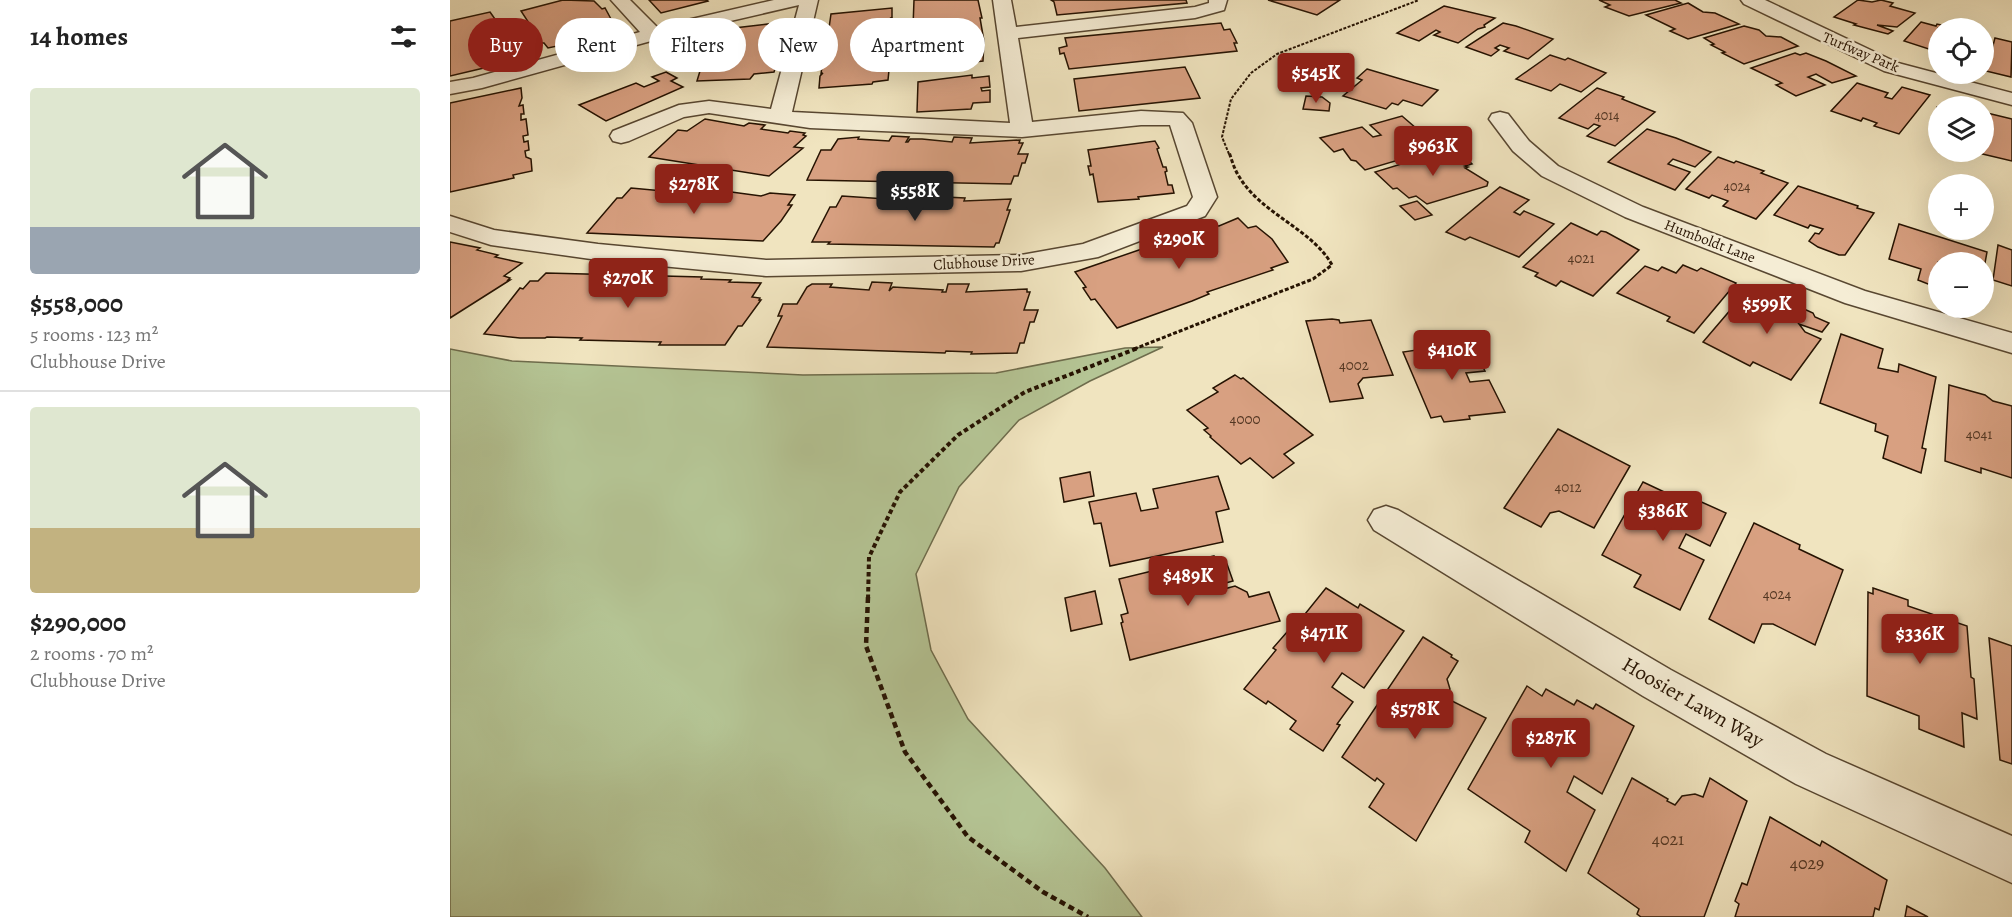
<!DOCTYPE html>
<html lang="en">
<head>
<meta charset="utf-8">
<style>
  body { margin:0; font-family:Alegreya,serif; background:#f2f2f2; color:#222; height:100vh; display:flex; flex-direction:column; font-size:22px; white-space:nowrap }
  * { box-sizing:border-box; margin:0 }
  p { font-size:20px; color:#767676 }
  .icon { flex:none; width:33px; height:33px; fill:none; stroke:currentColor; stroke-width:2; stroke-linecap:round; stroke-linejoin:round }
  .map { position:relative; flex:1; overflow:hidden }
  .details { display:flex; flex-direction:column; background:#fff; width:450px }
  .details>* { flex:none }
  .top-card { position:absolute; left:18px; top:18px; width:570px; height:54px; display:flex; gap:12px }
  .tools { position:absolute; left:1478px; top:18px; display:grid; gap:12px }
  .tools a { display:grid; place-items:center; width:66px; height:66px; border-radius:50%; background:#fff; box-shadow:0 6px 24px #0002; font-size:30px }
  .price { position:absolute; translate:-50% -51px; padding:0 14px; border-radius:6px; background:#8f2418; color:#fff; font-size:20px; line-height:39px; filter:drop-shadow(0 2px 3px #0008) }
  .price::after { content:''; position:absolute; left:50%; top:36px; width:18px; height:14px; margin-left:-9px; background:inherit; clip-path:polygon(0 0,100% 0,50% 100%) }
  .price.on { background:#222; color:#fff }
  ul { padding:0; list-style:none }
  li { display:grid; align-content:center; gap:12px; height:318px; padding:0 30px }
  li+li { border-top:2px solid #e0e0e0 }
  li span { display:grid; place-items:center; height:186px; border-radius:6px; color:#555 }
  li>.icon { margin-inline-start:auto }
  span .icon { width:108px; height:108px; fill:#fffc; stroke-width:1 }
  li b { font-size:26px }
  h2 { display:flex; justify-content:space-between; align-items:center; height:72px; padding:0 30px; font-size:26px }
  .tag { padding:0 21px; border-radius:27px; background:#fff; box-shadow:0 6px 24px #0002; font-size:21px; line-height:54px }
  .tag.on { background:#8f2418; color:#fff }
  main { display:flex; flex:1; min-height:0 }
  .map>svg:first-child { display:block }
  .green { fill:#b5c595; stroke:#6e6c4c; stroke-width:1.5 }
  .building { fill:#d8a081; stroke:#261302; stroke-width:1.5 }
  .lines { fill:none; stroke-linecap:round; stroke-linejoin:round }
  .minor-casing { stroke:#584731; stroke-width:3 }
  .path-far3 { stroke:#261302; stroke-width:2; stroke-dasharray:3 1.5; stroke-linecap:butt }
  .path-far2 { stroke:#261302; stroke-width:3; stroke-dasharray:4 2; stroke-linecap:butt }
  .path-far1 { stroke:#261302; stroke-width:4; stroke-dasharray:4.5 3; stroke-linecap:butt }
  .path { stroke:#261302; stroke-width:4.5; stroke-dasharray:6 4; stroke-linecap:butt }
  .minor { fill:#f5edd5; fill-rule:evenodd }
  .labels { text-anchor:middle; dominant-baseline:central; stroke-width:5; stroke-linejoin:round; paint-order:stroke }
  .far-number-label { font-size:14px; fill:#523622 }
  .far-street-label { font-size:15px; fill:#261302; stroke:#f5edd5 }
  .number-label { font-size:15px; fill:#523622 }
  .near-number-label { font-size:18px; fill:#523622 }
  .near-street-label { font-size:21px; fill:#261302; stroke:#f5edd5 }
</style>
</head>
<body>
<main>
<section class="details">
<h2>14 homes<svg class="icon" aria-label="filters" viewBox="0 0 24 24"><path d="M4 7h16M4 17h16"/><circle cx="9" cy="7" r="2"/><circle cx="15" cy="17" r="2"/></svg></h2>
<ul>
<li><span style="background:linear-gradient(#dfe7d0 75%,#9aa5b1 0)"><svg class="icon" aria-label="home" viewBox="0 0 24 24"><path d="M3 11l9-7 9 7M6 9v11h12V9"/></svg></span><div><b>$558,000</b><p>5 rooms · 123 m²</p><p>Clubhouse Drive</p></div></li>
<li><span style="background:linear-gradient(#dfe7d0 65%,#c2b280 0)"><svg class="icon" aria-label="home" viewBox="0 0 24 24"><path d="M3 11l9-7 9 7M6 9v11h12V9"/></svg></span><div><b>$290,000</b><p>2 rooms · 70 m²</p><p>Clubhouse Drive</p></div></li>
</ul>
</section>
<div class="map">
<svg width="1562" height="917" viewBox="0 0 1562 917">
  <rect width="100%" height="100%" fill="#f0e4bf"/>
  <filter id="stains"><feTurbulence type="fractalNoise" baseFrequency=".00333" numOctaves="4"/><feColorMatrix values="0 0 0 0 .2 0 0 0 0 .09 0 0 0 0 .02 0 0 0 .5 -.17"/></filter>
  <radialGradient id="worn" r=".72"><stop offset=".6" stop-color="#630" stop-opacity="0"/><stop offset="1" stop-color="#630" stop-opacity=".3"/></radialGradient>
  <!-- green -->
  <polygon class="green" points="713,347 640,381 569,420 509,487 466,574 481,650 518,719 655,868 692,917 0,917 0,349 62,361 353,375 546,373 675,348"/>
  <!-- building -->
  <g class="building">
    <polygon points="113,0 144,1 152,9 155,8 161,19 159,21 167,28 150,33 150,37 98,48 94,43 92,43 71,11"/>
    <polygon points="199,0 257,0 258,1 211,13"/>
    <polygon points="464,0 528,0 532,18 530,18 534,41 533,61 514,63 512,68 462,71 461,27 463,27"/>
    <polygon points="601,0 736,0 737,3 607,15 604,2"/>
    <polygon points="818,0 890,0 867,15"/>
    <polygon points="1149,0 1225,0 1231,3 1179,16 1155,7 1160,5"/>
    <polygon points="1408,0 1422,2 1431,0 1443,3 1440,6 1465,13 1447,27 1427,25 1443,31 1438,34 1404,25 1406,24 1384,17"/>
    <polygon points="1238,3 1253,12 1265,13 1289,24 1238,39 1220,31 1225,29 1196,15"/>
    <polygon points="994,6 1045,18 1034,25 1035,27 1028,29 1008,43 984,35 990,32 986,30 969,41 947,33"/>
    <polygon points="442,8 442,17 439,19 442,18 442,43 440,52 436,52 436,54 440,54 437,70 439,70 438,80 423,82 422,84 369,88 370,76 373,73 371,74 372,66 380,63 381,61 373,60 374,51 383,48 376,49 381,14"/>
    <polygon points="40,12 45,19 41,22 44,25 48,24 52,29 49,30 51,34 54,33 62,44 58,45 70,57 54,62 55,63 0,76 0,21"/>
    <polygon points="1471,22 1486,26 1487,24 1505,28 1488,28 1488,52 1454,41"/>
    <polygon points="771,23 774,30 780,29 787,43 784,43 787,51 619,69 614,53 610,54 609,48 617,46 615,38"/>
    <polygon points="1053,23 1066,26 1103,39 1078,59 1054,51 1059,48 1050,45 1045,48 1049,50 1041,56 1016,47"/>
    <polygon points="318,24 317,27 334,25 333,29 335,29 333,44 324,72 304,74 300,79 247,81 253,61 255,60 267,30"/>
    <polygon points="1294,26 1309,30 1316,36 1331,37 1348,46 1294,64 1272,53 1275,52 1261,45 1264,44 1254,38"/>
    <polygon points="1545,38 1562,42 1561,77 1536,71"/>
    <polygon points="1345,53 1350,55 1356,53 1376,61 1406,76 1382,83 1366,74 1358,77 1375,85 1346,96 1326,85 1332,83 1301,68"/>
    <polygon points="1100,55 1115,60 1118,58 1156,73 1131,92 1110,84 1101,91 1066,79"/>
    <polygon points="735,67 750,98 629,111 624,79"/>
    <polygon points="917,69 988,90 972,106 953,100 948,105 942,103 936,109 893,96 912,80 907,78"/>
    <polygon points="216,72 227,78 221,81 233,87 156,121 129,105 186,83 194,87 209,81 202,77"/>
    <polygon points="522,75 522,78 539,76 540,87 531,88 532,91 540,90 540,102 523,103 521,109 467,112 468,82"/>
    <polygon points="1407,83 1438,93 1435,97 1442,99 1452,87 1480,95 1449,134 1424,126 1427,123 1413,118 1411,121 1381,111"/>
    <polygon points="71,88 72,98 69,106 73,105 74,114 71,114 71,120 76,119 78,135 73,136 74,142 78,141 79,150 75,151 76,157 81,159 82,171 63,175 64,178 0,192 0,103"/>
    <polygon points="1147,88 1174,97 1172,99 1205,112 1165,146 1137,136 1150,126 1144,124 1138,129 1109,118"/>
    <polygon points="856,96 872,97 880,103 879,111 853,109"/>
    <polygon points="1487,107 1488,107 1488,138 1483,137"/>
    <polygon points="1533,112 1562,119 1562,161 1524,152 1533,152"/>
    <polygon points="952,116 989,148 915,170 906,161 901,160 893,149 884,152 870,138 912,127 923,137 931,135 920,125"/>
    <polygon points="255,119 294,126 299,123 315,125 311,129 338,133 340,131 355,133 353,135 356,136 344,147 353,148 319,176 199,157 228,130 237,131"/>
    <polygon points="1197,129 1226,138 1261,152 1245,167 1223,159 1218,164 1240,172 1225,190 1158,162"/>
    <polygon points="442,136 459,137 456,142 458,142 460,139 472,139 502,142 504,137 522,138 520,143 570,140 569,143 573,143 568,154 578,154 575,163 572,163 568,176 564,176 561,184 357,180 371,150 381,150 388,139 409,137 408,139 439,141"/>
    <polygon points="705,141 709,148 707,149 713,167 716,167 717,171 715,172 718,185 722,185 724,193 688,197 689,199 648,202 643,174 640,175 638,166 641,166 638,150"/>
    <polygon points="997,150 1002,153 1007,152 1019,161 1022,164 1015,166 1018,167 1015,168 1038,182 1037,186 977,204 966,196 959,198 947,188 943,189 925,172"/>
    <polygon points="1268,157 1284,163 1286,161 1314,171 1311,173 1338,183 1306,219 1273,206 1278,201 1262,195 1259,198 1236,189"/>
    <polygon points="1348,186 1408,206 1407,208 1424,213 1395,255 1389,255 1368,247 1359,241 1365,233 1369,234 1373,229 1360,225 1358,228 1324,215"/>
    <polygon points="1050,187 1079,200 1064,212 1070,215 1074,211 1104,224 1069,257 1020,237 1015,240 996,232"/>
    <polygon points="181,188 224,192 226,190 247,191 245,193 274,191 311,196 320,193 345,195 338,205 342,205 331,221 313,241 137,233 167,198 172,198"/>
    <polygon points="392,196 436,199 438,197 472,200 474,196 515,198 514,201 561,199 557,210 560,210 549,243 546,243 544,247 378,244 380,242 362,242 380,207 386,207"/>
    <polygon points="967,201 982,215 965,220 950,206"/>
    <polygon points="788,218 798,228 806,226 822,239 838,262 821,268 823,270 757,292 759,294 742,301 667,328 645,299 641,300 633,288 636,287 625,272 718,240 717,238 760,225 769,226"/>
    <polygon points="1121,223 1147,235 1151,231 1156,232 1189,250 1143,296 1111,281 1106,286 1085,276 1088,273 1073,267"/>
    <polygon points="1449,224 1537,252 1533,274 1533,262 1488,262 1488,288 1468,280 1471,269 1439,259"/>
    <polygon points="0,242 30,248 27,250 48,255 45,257 72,263 54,276 60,278 58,280 60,280 0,318"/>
    <polygon points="1548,245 1562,250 1562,286 1543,280"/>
    <polygon points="1233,265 1247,271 1251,268 1286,283 1244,333 1217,321 1220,317 1167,293 1195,266 1208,271 1212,267 1226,273"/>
    <polygon points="96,273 252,277 251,279 281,280 279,282 311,283 302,297 310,298 309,300 311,300 292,326 288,326 275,345 209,345 211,342 130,340 132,338 97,337 95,338 70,338 34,334 70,288 73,289 80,281 88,281"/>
    <polygon points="422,282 442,283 439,291 443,287 493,290 492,292 496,292 498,284 519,284 516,292 577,289 577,292 580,292 574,310 588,310 584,322 580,322 574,343 570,343 567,353 521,354 522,352 496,351 495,353 317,347 332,316 328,316 333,304 347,304 357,287 362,284 382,284 380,287 419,290"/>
    <polygon points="1294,294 1325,307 1332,299 1363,313 1365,317 1379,323 1372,332 1349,324 1355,332 1371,339 1341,380 1303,362 1300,366 1253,342"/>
    <polygon points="882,319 889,320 890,323 921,320 943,375 913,378 908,384 913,398 880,402 856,321"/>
    <polygon points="1391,334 1433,349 1428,368 1448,372 1449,364 1486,377 1472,448 1476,449 1471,473 1433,458 1438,436 1425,431 1426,424 1370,403"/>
    <polygon points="1018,339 1035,371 1016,373 1020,382 1039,380 1055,412 1019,416 1020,419 994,422 991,416 981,418 953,352 974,349 972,345"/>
    <polygon points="785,375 791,379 793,378 863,435 834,454 844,463 823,478 800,458 791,464 760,437 761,436 754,430 758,428 737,410 768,392 763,388"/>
    <polygon points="1499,385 1535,395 1543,401 1562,406 1562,478 1531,468 1531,473 1495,461"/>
    <polygon points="1108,429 1180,466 1144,528 1109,511 1100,513 1091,527 1054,508"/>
    <polygon points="640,472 644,496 614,502 610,478"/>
    <polygon points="768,476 779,509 766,512 773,542 660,566 651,523 644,524 639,502 686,493 691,511 708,508 703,489"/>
    <polygon points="1193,482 1244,506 1247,500 1276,513 1260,546 1236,534 1229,548 1254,560 1230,610 1184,587 1191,575 1152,555"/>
    <polygon points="1304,523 1350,545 1349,549 1393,570 1365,645 1323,624 1312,624 1304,643 1259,619"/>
    <polygon points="764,556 767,566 777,564 783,581 772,584 774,589 785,586 797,592 799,597 819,592 830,621 680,660 671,623 673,622 671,615 678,613 669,579"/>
    <polygon points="876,588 908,608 910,604 954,631 914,688 892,673 882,687 903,702 887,724 890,725 873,751 840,729 846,721 818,701 816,704 794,689 826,650 823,648 837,632 839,634"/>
    <polygon points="1423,588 1458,600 1458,606 1517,626 1521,677 1524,679 1527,719 1512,713 1514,747 1469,729 1469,716 1417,696 1418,592 1423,594"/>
    <polygon points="645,591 652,624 621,631 615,598"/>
    <polygon points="973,637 1002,655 1001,657 1008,661 997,679 1000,689 994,697 1036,718 966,841 919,807 934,784 927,778 925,781 892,757"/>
    <polygon points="1539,638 1562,646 1562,764 1550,760"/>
    <polygon points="1077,686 1092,696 1096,689 1124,705 1127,700 1143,709 1146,704 1184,726 1152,794 1124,776 1117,792 1145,810 1116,871 1075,842 1080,831 1018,789"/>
    <polygon points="1182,778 1218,799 1217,801 1225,805 1232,796 1245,794 1253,797 1260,778 1297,801 1254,917 1191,917 1187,914 1189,909 1138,873"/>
    <polygon points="1320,817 1370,846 1372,841 1437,880 1429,910 1425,908 1423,917 1285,917 1289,904 1285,901 1292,883 1297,885"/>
    <polygon points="1457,906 1478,917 1455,917"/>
  </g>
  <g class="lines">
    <defs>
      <g id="minor">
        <polygon points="161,0 180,0 207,27 324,0 368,0 342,112 560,123 543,0 561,0 566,27 745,7 759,3 759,0 777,0 774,10 745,18 568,38 582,122 691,111 733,113 742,123 767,197 755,216 648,257 571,271 316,276 148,260 41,245 0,232 0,216 44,230 148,244 316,260 571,255 633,244 737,206 743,197 720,125 691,125 572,137 360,128 259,113 234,117 179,141 171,143 163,141 160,136 163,131 229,105 259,101 321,109 349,5 237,31 32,88 0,94 0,82 23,78 190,32"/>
        <polygon points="1291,0 1315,0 1448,63 1562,93 1562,105 1434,71 1294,4"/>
        <polygon points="1050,112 1058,114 1079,141 1108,166 1193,207 1415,291 1562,333 1562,353 1395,303 1175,217 1092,176 1063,151 1039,119 1042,114"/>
        <polygon points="936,506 948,510 1221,670 1376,754 1562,836 1562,883 1346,784 1193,696 924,530 918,520 924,510"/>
      </g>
    </defs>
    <!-- minor casing -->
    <use href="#minor" class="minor-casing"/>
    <!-- path-far3 -->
    <polyline class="path-far3" points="779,154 772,137 781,99 801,73 827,54 969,0"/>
    <!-- path-far2 -->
    <path class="path-far2" d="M684,349L863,279L882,265C863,230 812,214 790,178C785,171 782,161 779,152"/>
    <!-- path-far1 -->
    <polyline class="path-far1" points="418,599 419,557 450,492 508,435 575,392 688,348"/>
    <!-- path -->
    <polyline class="path" points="418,597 416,646 455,752 518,837 593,892 638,917"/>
    <!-- minor -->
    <use href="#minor" class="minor"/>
  </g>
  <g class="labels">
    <!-- far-number labels -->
    <g class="far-number-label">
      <text x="1157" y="115">4014</text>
      <text x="1287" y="186">4024</text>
    </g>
    <!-- far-street labels -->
    <g class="far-street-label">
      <text transform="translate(1411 52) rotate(23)">Turfway Park</text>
      <text transform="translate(1260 241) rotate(21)">Humboldt Lane</text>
      <text transform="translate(534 262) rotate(-3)">Clubhouse Drive</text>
    </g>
    <!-- number labels -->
    <g class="number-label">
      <text x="1131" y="258">4021</text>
      <text x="904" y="365">4002</text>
      <text x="795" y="419">4000</text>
      <text x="1529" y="434">4041</text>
      <text x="1118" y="487">4012</text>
      <text x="1327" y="594">4024</text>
    </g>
    <!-- near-number labels -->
    <g class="near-number-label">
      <text x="1218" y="839">4021</text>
      <text x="1357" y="863">4029</text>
    </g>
    <!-- near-street labels -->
    <g class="near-street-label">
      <text transform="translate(1243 702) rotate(30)">Hoosier Lawn Way</text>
    </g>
  </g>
  <rect width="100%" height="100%" filter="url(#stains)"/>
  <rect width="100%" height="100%" fill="url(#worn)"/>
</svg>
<div class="tools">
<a><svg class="icon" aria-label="locate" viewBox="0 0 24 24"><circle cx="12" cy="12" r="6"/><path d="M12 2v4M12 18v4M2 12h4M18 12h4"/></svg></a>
<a><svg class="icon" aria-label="layers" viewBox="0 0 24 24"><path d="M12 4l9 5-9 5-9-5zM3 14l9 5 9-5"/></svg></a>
<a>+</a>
<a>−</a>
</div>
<b class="price" style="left:866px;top:104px">$545K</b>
<b class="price" style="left:983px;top:177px">$963K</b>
<b class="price" style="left:244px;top:215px">$278K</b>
<b class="price on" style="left:465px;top:222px">$558K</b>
<b class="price" style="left:729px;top:270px">$290K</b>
<b class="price" style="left:178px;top:309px">$270K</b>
<b class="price" style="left:1317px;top:335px">$599K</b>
<b class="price" style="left:1002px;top:381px">$410K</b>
<b class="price" style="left:1213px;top:542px">$386K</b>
<b class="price" style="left:738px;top:607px">$489K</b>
<b class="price" style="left:874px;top:664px">$471K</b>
<b class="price" style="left:1470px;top:665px">$336K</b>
<b class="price" style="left:965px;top:740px">$578K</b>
<b class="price" style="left:1101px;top:769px">$287K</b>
<div class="top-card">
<a class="tag on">Buy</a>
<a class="tag">Rent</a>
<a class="tag">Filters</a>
<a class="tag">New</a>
<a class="tag">Apartment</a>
</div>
</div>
</main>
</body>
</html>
